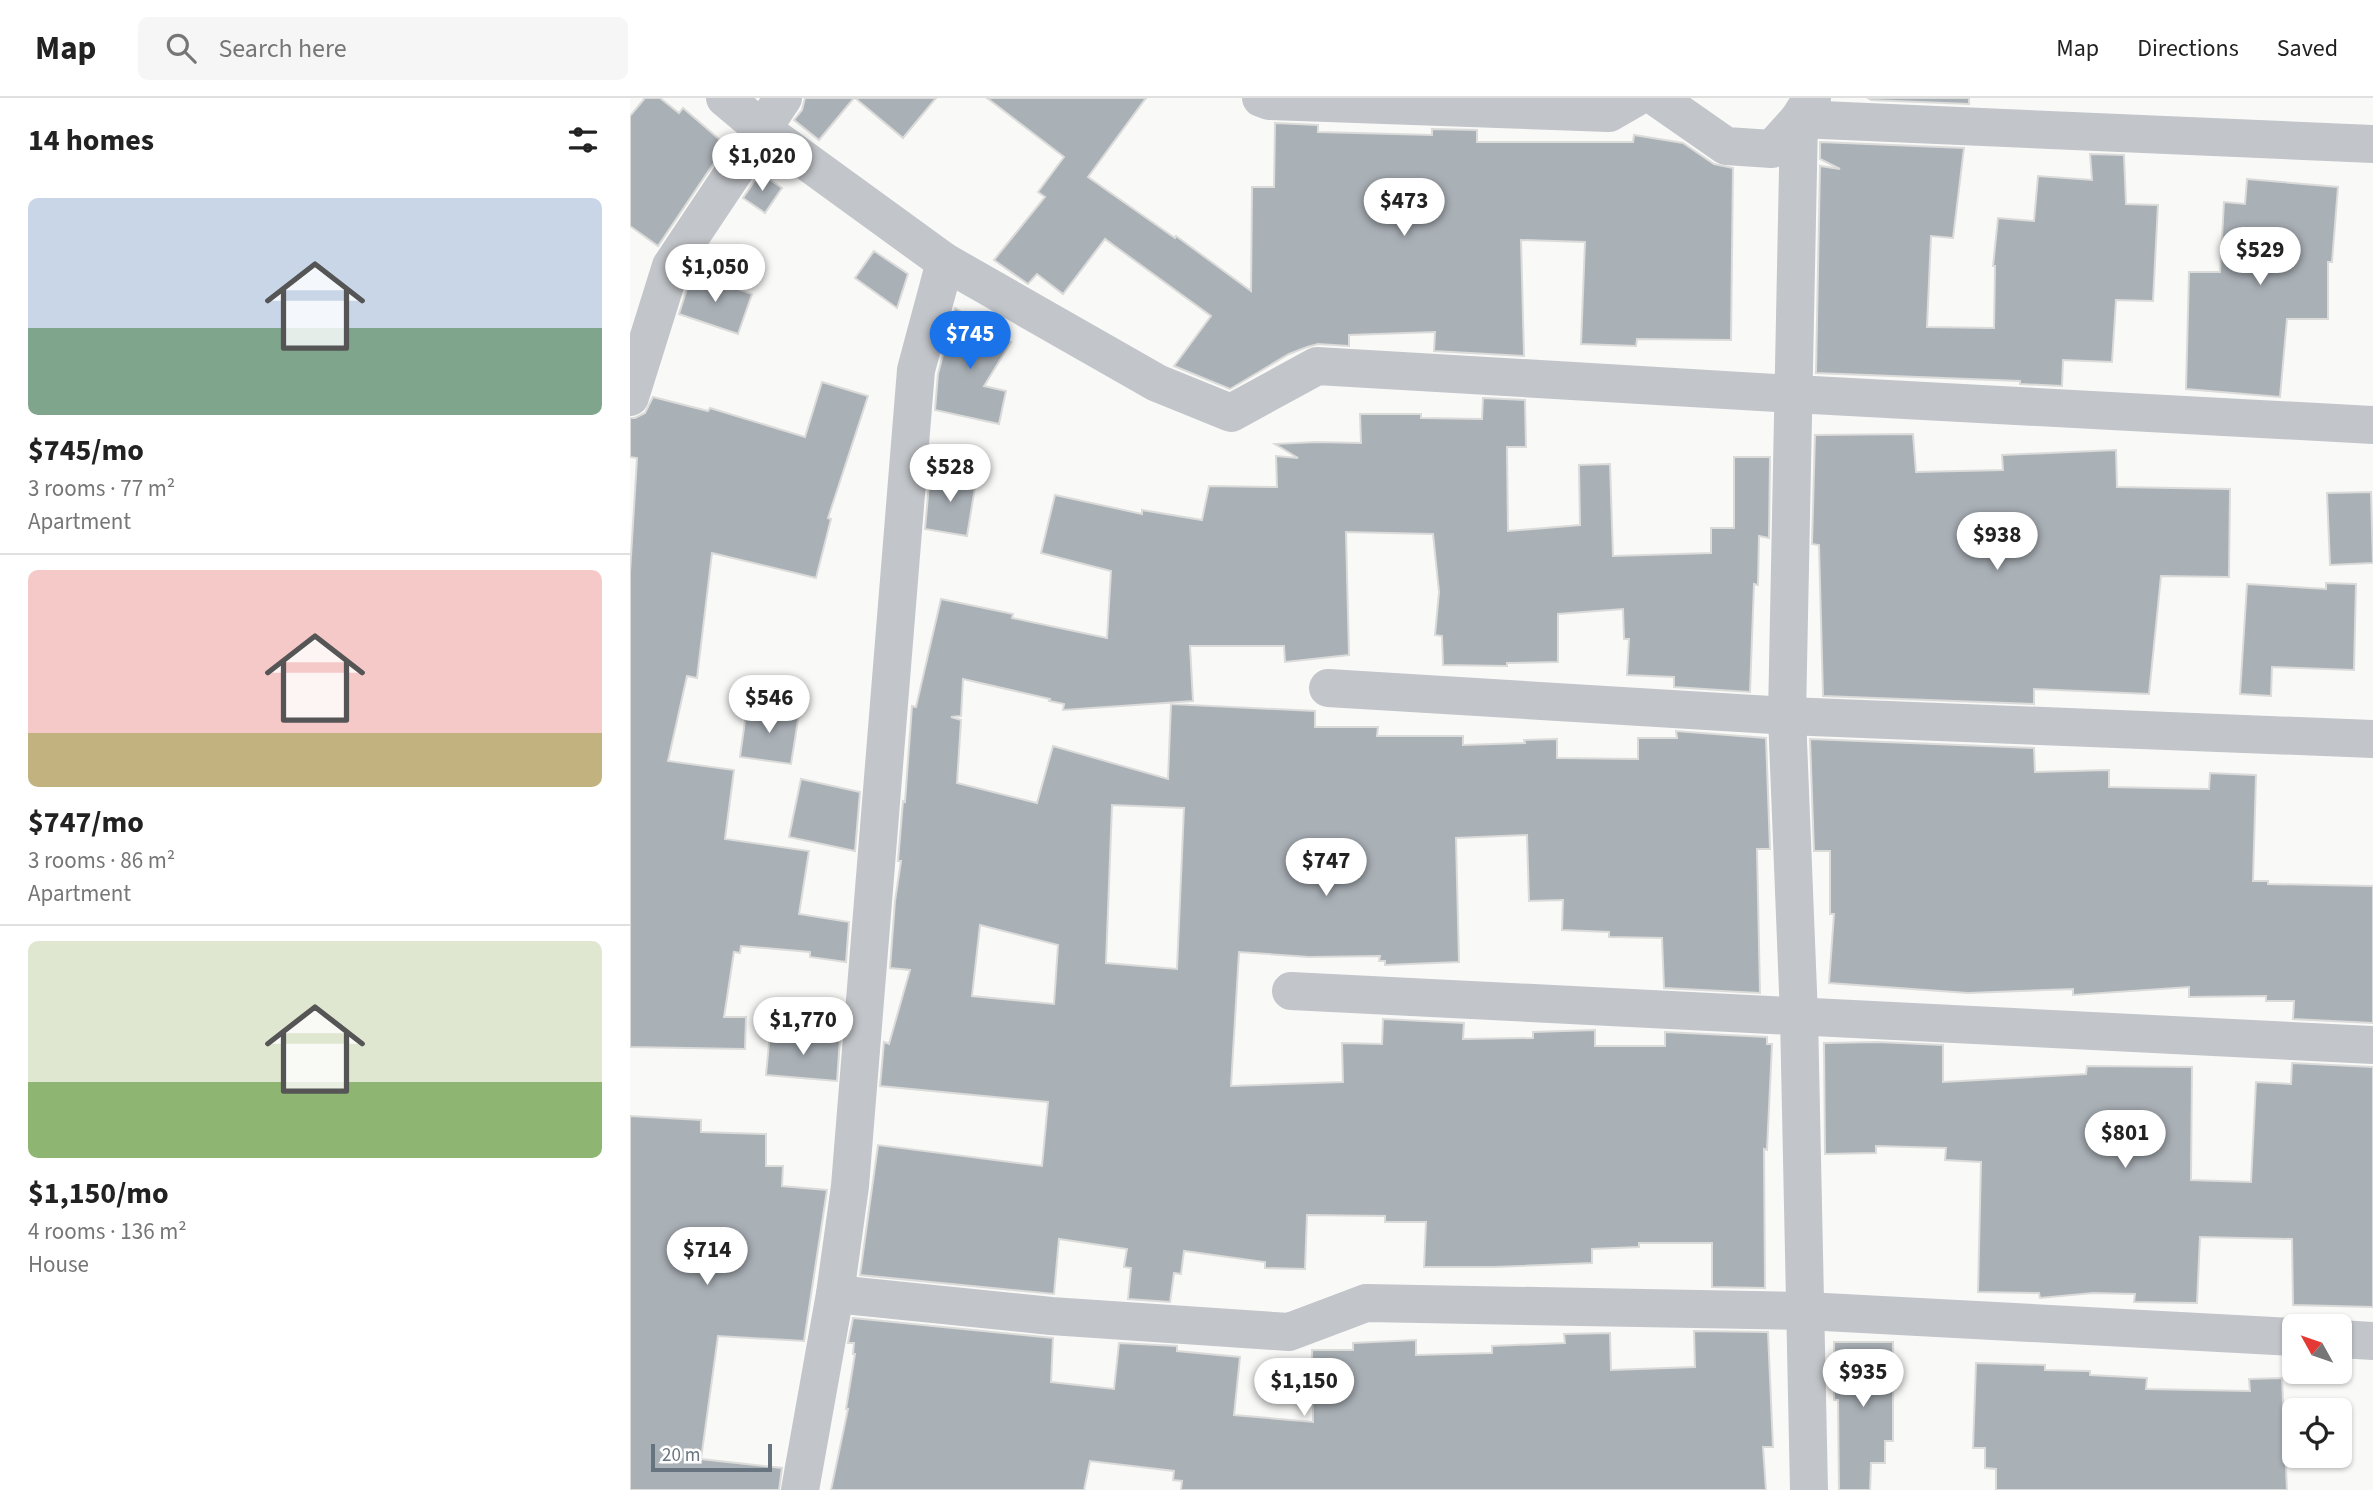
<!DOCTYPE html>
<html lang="en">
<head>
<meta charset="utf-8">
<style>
  body { margin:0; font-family:"Source Sans 3",sans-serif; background:#f6f6f6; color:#222; height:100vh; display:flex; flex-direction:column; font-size:26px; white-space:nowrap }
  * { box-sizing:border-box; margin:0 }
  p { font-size:23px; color:#767676 }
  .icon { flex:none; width:38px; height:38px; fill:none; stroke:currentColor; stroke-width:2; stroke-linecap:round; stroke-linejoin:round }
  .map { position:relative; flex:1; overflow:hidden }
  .drawer { display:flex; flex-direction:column; background:#fff; width:630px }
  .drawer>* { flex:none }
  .needle { width:46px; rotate:310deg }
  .fabs { position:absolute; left:1652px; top:1216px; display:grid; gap:14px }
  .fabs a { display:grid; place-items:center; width:70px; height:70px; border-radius:10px; background:#fff; box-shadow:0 2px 5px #0004; font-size:35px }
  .scale { position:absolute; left:21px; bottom:18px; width:121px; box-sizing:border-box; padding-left:7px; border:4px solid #67747f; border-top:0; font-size:19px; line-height:24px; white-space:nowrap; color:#67747f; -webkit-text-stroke:5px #fff; paint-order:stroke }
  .price { position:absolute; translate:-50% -60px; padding:0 16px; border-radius:24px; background:#fff; color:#222; font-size:23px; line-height:46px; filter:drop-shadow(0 2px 4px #0008) }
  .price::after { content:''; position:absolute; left:50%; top:42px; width:21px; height:16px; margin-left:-10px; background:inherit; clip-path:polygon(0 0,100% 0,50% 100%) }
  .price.on { background:#1a73e8; color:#fff }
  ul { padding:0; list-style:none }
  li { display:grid; align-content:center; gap:14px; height:371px; padding:0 28px }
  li+li { border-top:2px solid #e0e0e0 }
  li span { display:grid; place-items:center; height:217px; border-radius:10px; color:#555 }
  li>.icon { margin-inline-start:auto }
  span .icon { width:126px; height:126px; fill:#fffc; stroke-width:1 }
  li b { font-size:30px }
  h2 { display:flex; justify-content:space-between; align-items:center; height:84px; padding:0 28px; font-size:30px }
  header { display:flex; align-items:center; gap:42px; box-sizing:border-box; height:98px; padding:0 35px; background:#fff; border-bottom:2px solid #e0e0e0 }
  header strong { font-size:33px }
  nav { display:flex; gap:38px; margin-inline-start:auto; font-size:24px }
  .search { width:490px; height:63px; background:#f6f6f6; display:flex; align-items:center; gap:18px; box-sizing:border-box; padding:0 24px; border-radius:10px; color:#767676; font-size:26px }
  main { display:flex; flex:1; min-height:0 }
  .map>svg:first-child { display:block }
  .building { fill:#a9b0b6; stroke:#dbdbda; stroke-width:2; fill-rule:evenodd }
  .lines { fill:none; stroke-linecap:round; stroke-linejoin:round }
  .minor { stroke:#c2c5c9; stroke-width:38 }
</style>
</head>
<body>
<header>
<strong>Map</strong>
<div class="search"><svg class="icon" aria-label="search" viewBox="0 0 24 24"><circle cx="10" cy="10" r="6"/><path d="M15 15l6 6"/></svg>Search here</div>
<nav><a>Map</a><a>Directions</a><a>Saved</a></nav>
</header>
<main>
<section class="drawer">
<h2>14 homes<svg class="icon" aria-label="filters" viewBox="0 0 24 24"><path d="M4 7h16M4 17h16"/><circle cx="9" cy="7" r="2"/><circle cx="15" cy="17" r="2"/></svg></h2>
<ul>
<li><span style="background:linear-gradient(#c9d6e8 60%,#7fa58c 0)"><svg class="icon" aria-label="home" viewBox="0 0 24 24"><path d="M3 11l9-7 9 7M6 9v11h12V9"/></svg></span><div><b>$745/mo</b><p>3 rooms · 77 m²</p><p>Apartment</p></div></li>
<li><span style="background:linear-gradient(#f6c9c9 75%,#c2b280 0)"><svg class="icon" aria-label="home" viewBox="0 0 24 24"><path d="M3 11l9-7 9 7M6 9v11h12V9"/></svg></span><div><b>$747/mo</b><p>3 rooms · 86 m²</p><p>Apartment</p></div></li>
<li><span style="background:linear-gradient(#dfe7d0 65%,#8fb573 0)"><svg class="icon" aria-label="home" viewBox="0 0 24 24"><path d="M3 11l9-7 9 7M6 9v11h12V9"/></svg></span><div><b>$1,150/mo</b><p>4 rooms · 136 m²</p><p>House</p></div></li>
</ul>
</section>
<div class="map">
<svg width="1743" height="1392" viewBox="0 0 1743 1392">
  <rect width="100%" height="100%" fill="#f9f9f8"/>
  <!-- building -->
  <g class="building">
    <polygon points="15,0 30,0 49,15 53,10 96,47 28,148 0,128 0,18"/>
    <polygon points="175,0 224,0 189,42 164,22 172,12"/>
    <polygon points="225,0 306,0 273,40"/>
    <polygon points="357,0 516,0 458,79 545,140 546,138 621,193 622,89 644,89 645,25 688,27 688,34 802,37 802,31 847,32 847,44 1003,44 1004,37 1053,45 1084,66 1103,70 1101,242 1007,241 1006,248 951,246 955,144 891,142 894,258 804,253 805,234 719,237 719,248 688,246 677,249 659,256 600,291 544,268 581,218 475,141 433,196 407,176 398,186 364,162 415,99 408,94 434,59"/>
    <polygon points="1238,0 1339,0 1339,6 1241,2"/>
    <polygon points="1190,44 1334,50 1323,140 1301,138 1297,229 1364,230 1365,168 1363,168 1368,120 1404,123 1408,78 1462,82 1460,56 1494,57 1496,106 1528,107 1523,203 1486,202 1482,264 1433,262 1432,288 1390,286 1390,283 1186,275 1190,68 1210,71 1190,61"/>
    <polygon points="130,75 152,90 135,115 113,100"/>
    <polygon points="1617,81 1708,89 1702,164 1698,164 1698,221 1657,221 1650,299 1556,291 1559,174 1590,174 1594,104 1615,106"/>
    <polygon points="244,153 278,176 267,210 225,180"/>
    <polygon points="62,175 122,196 108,236 49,216"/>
    <polygon points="325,210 381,244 354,288 376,293 369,326 305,312 308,276"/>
    <polygon points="192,284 238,298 198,420 201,421 186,480 82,455 67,580 57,578 38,663 104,672 95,741 179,753 169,816 219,824 216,864 180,859 180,854 111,848 110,855 104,854 94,919 116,919 115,951 0,949 0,475 7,360 0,359 0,320 5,320 15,315 23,299 78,313 80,310 175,339"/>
    <path d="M853,300L895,302L896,349H877L878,433L950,427L949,367L980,366L983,458L1081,455V430H1104V359H1140L1139,440L1129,438L1128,487L1124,486L1120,594L1044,589V579L997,577L999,541H994L993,511L928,516V564L877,565V568L813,567L812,538L805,537L809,494L803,436L716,434L719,557L655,564L654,548H560L563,603L433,612L434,606L419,603L420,601L333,581L331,618L321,619L331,622L327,685L407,705L423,648L538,681L541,606L685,613V629H748L747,638H833V647L895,645L894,642L927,641V660L1008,661V640H1047L1046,633L1136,640L1140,751H1127L1130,895L1034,890L1032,840L979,839V834L932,832L933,802L899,803L897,737L826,740L829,864L755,867V863H749L750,858L679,859L609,854L601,988L713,984L712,945L752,946L753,921L834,925L833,941L903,940V934L965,932V948H1035V934L1137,939V946H1142L1137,1052L1134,1051L1135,1190L1082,1189V1145H1009V1149L962,1151V1165L865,1169H794L796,1124H755V1118L677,1117L675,1171L635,1170V1164L554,1153L551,1176L544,1175L540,1204L498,1201L501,1170L494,1169L497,1151L429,1141L424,1196L230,1177L248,1047L412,1068L418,1004L250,988L254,944L259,946L280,872L260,870L265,803L271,763H268L273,703L275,704L282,608L286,609L311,501L383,516L382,520L477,540L481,473L411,455L425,397L512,416V412L572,422L579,388L647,389L646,358L668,360L645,346L686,344L731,345L730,316H791V320L852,321ZM482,707L554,710L547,871L476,865ZM350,827L428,847L424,906L342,898Z"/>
    <polygon points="1283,336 1286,374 1373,372 1372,357 1486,352 1487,389 1600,391 1599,479 1531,478 1519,596 1404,591 1404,606 1193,598 1189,447 1182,446 1185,337"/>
    <polygon points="300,375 346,383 337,438 295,431"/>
    <polygon points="1741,394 1743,465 1700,467 1697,395"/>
    <polygon points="1696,485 1726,486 1724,572 1642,569 1641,598 1610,596 1617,486 1696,491"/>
    <polygon points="117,608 169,616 161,666 110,659"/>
    <polygon points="1180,641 1404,650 1405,674 1479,672 1479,689 1579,691 1580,675 1626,677 1623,783 1638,783 1638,786 1743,788 1743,925 1663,921 1664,903 1636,903 1636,898 1559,899 1559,889 1443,897 1443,891 1338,895 1199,885 1204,816 1200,816 1200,753 1184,753"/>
    <polygon points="171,681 230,694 225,753 159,739"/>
    <polygon points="140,934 210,940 207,983 136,977"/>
    <polygon points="1248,944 1313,947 1313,984 1456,976 1457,968 1562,969 1561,1082 1621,1084 1626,984 1661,986 1662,965 1743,969 1743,1209 1663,1207 1662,1141 1570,1139 1567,1205 1504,1204 1505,1196 1463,1195 1410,1200 1409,1195 1348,1194 1351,1064 1315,1062 1316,1050 1246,1048 1246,1055 1195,1056 1194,945"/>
    <polygon points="0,1018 71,1022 71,1034 136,1036 136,1068 153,1068 152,1088 197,1092 174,1243 88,1238 71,1361 152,1370 149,1392 0,1392"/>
    <polygon points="223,1220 423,1240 421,1284 484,1291 489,1245 547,1248 547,1253 610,1259 604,1317 683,1324 682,1252 723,1252 723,1245 786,1242 786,1257 862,1255 862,1248 935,1245 934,1236 980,1235 981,1272 1065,1269 1064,1233 1138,1234 1143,1349 1133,1349 1136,1392 551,1392 552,1383 543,1382 544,1373 460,1363 454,1392 201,1392 218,1311 216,1311 225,1256 223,1256 224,1245 218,1245"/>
    <polygon points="1204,1244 1263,1244 1263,1343 1255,1343 1255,1365 1241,1365 1240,1392 1209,1392 1208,1302 1204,1302"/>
    <polygon points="1346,1265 1415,1267 1415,1272 1460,1273 1460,1277 1517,1280 1516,1291 1620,1293 1619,1281 1652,1280 1657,1392 1366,1392 1366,1371 1355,1370 1355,1350 1343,1350"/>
  </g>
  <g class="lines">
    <!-- minor -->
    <g class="minor">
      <polyline points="95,0 132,31 315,164 527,285 601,315 687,268 1164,296 1743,327"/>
      <polyline points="631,0 639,3 979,15 1005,0"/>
      <polyline points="1027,0 1096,48 1142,51 1169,21 1743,46"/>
      <polyline points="0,299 41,168 153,0"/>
      <polyline points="698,590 1157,618 1743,641"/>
      <polyline points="661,893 1743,947"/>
      <polyline points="205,1196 421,1218 659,1234 736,1205 1176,1213 1664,1239"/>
      <polyline points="1710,1241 1743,1243"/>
      <polyline points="170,1392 205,1196 220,1088 286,272 315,164"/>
      <polyline points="1179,1392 1169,918 1157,618 1169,21 1182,0"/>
    </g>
  </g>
</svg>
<div class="fabs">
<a><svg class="needle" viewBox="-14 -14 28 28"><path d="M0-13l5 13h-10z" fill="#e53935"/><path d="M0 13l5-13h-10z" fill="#767676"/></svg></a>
<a><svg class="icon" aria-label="locate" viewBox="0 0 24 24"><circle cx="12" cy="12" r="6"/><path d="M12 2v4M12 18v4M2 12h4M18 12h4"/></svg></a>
</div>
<div class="scale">20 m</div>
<b class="price" style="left:132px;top:95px">$1,020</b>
<b class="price" style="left:774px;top:140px">$473</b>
<b class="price" style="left:1630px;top:189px">$529</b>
<b class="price" style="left:85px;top:206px">$1,050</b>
<b class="price on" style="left:340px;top:273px">$745</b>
<b class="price" style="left:320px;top:406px">$528</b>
<b class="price" style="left:1367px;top:474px">$938</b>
<b class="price" style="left:139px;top:637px">$546</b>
<b class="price" style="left:696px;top:800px">$747</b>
<b class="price" style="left:173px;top:959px">$1,770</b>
<b class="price" style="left:1495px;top:1072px">$801</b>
<b class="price" style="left:77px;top:1189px">$714</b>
<b class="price" style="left:1233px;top:1311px">$935</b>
<b class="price" style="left:674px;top:1320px">$1,150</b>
</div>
</main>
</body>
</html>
